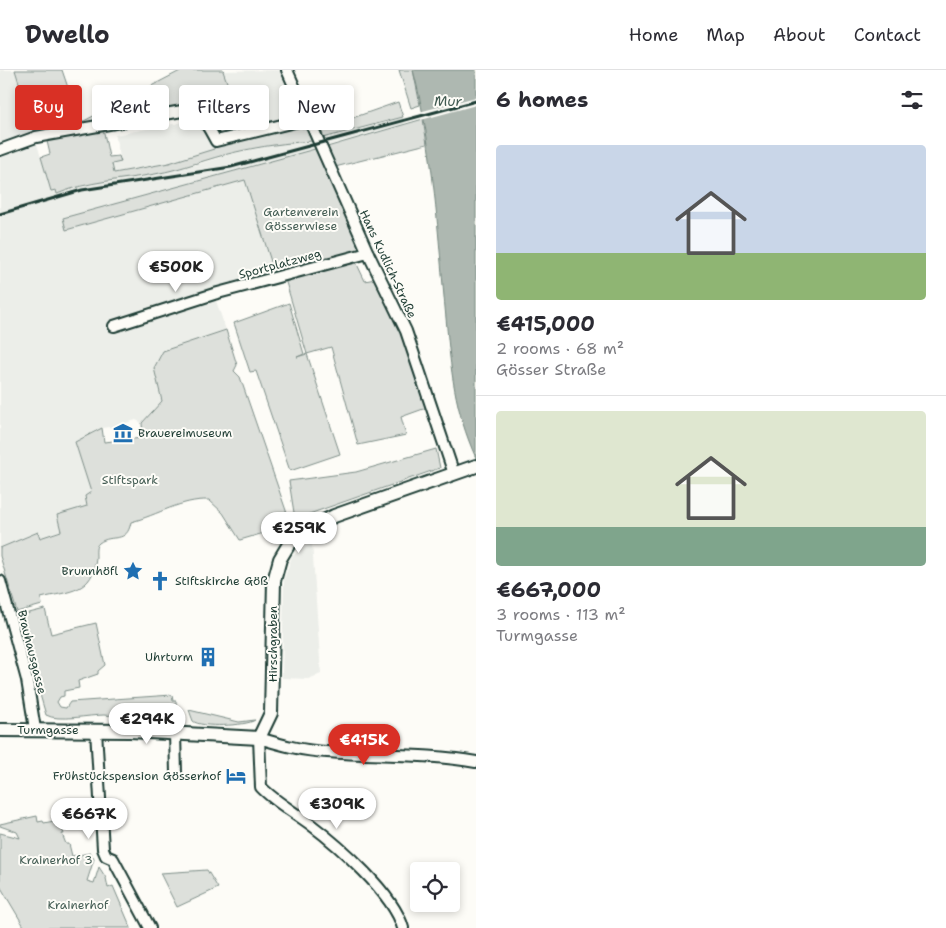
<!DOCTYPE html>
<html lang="en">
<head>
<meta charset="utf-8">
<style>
  body { margin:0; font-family:"Shantell Sans",sans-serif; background:#f2f2f3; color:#2b2b33; height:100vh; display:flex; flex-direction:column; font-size:19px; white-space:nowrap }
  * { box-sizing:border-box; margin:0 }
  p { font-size:16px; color:#7c7c81 }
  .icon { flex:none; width:28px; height:28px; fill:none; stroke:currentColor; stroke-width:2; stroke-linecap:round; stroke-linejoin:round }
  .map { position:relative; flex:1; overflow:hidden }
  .side { display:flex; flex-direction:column; background:#fff; width:470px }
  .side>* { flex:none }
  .guide { position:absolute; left:15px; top:15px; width:385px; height:45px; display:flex; gap:10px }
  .fabs { position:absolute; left:410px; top:792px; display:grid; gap:10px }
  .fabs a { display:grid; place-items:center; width:50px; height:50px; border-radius:5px; background:#fff; box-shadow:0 2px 8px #0003; font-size:25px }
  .price { position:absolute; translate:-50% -42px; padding:0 11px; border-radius:18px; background:#fff; color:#222; font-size:16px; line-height:32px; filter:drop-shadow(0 1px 2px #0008) }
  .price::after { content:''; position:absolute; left:50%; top:30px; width:15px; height:11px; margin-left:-8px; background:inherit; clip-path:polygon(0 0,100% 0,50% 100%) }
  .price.active { background:#d93025; color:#fff }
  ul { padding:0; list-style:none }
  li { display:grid; align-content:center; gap:10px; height:265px; padding:0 20px }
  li+li { border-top:1px solid #e1e1e2 }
  li span { display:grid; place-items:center; height:155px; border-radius:5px; color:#555 }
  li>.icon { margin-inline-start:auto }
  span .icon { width:90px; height:90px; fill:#fffc; stroke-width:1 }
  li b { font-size:21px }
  h2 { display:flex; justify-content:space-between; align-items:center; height:60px; padding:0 20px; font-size:21px }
  .pill { padding:0 18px; border-radius:5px; background:#fff; box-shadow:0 2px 8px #0003; font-size:18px; line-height:45px }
  .pill.active { background:#d93025; color:#fff }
  header { display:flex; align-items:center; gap:30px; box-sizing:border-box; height:70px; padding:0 25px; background:#fff; border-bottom:1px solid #e1e1e2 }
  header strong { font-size:24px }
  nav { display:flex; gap:28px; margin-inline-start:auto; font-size:18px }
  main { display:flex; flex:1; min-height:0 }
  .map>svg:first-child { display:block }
  .built { fill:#eceee9 }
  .green { fill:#dde0db; stroke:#7e8e88 }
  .water { fill:#aeb8b1; stroke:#75877f }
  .pier { fill:#fdfcf7 }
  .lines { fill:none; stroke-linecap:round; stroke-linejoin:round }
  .minor-casing { stroke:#1f3d34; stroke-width:14 }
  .major-casing { stroke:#1f3d34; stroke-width:16 }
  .minor { stroke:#fdfcf7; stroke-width:10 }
  .major { stroke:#fdfcf7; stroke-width:12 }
  .rail { stroke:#1f3d34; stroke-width:3 }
  .labels { text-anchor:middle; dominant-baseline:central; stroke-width:4; stroke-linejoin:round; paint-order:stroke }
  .park-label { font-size:12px; fill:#455e55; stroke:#fdfcf7 }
  .street-label { font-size:12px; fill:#1f3d34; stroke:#fdfcf7 }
  .poi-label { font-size:12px; fill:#1f3d34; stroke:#fdfcf7; text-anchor:end }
  .water-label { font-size:14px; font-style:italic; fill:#435c53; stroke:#fdfcf7 }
</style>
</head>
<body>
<header>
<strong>Dwello</strong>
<nav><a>Home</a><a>Map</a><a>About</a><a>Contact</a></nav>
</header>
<main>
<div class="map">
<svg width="476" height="858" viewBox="0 0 476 858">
  <rect width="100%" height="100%" fill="#fdfcf7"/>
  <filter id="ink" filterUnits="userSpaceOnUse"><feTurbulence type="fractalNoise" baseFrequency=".02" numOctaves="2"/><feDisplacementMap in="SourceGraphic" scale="10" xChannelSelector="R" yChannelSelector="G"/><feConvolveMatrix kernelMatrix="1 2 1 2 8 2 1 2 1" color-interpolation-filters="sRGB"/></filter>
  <g filter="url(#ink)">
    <!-- built -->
    <g class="built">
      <polygon points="0,0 15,0 51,121 56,120 57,124 107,110 155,104 195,95 234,83 279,74 313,72 403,47 405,54 63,148 67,160 245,110 275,204 213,222 226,260 163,281 154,298 162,331 142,353 136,350 126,353 125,355 102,358 75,372 91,422 87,436 62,460 40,468 38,463 35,463 0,478"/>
      <polygon points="281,0 299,43 294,48 244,61 223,1"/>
      <polygon points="200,49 214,79 169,93 113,103 112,94 121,91 115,65"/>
      <polygon points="312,472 321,604 308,609 282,608 284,509 292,486"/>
    </g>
    <!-- green -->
    <g class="green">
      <polygon points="15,0 62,0 80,53 182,0 224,0 223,1 244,61 223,66 214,64 206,46 195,36 181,35 35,64"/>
      <polygon points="399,0 413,0 420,35 411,38"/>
      <polygon points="398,32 403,47 323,68 318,60"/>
      <polygon points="423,49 427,74 335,97 327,77"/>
      <path d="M300,57L309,61L312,71C286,73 262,76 236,82C209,88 183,99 155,104C122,110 88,111 57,124L56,120L51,121L41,87L50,84L46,67L103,58L109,87L119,86L121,92L112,94L114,103L169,93L214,79L215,76Z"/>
      <polygon points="315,79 361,177 359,181 275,204 245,110 66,160 63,148"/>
      <polygon points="355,190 365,211 375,209 400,254 426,338 401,347 406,365 358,375 331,277 307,284 340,384 290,401 256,301 250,302 234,253 289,233 304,284 297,287 307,284 285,209"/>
      <path d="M226,260L237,295L234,301L240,307L291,455L240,470L223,443L209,430C181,429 158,445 131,452C127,475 112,463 99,473C95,476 96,482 96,487C94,523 69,521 41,528L42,535L17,542L0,486V478L38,462L40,468L61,461L57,445L87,436L85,426L91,422L75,372L102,358L104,372L143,368L142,353L162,331L154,298L163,281Z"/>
      <polygon points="436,379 440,398 295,449 289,411 356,402"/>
      <path d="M45,539L51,564L96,553L105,595L98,601V604L78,611L79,618L64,621V626L60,627L57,632L60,637L66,638L70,632L172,625L173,631H176L177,650C171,652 116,646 104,645C89,645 58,652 46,645L17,546Z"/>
      <path d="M189,640L239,652L255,650C247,656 200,658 193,651Z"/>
      <polygon points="37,746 38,752 43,751 44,753 59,750 64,764 62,764 66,774 69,774 72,786 90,783 94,789 87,811 94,813 99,797 106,808 108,818 113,816 131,858 25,858 0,816 0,763 20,768 17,762 0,756 0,754"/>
      <polygon points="207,800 218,818 177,837 160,803"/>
    </g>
    <!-- water -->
    <path class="water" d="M413,0H476V388C454,339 451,300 446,248C438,166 434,80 413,0Z"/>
    <!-- pier -->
    <polygon class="pier" points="476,27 476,35 421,50 419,42"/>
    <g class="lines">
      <defs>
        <g id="minor">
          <polyline points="287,0 368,183 406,261 454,404"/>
          <path d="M0,80L36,67L182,41C202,41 207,55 216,71L307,49"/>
          <polyline points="114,256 214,224 368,183"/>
          <polyline points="0,511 27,610 35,659"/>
          <polyline points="96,660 103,779 106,786 113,789 150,858"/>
          <polyline points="175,663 176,703"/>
          <path d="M403,858C394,824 338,775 310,754C294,742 274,731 261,717L259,668C282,675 303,681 327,682C377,686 427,683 476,692"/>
        </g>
        <polyline id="major" points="0,660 130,661 259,668 271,643 274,511 280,489 289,474 310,458 334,446 476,396"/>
      </defs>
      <!-- minor casing -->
      <use href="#minor" class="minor-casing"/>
      <!-- major casing -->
      <use href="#major" class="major-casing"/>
      <!-- minor -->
      <use href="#minor" class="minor"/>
      <!-- major -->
      <use href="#major" class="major"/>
      <!-- rail -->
      <polyline class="rail" points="0,144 82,120 231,97 476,31"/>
    </g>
  </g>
  <!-- icons -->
  <defs>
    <symbol id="museum-bare" viewBox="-9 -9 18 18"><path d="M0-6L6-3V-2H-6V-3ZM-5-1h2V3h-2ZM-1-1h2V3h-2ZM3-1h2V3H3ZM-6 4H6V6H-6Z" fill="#1f6fb2" stroke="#fdfcf7" stroke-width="2.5" paint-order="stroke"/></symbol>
    <symbol id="sight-bare" viewBox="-9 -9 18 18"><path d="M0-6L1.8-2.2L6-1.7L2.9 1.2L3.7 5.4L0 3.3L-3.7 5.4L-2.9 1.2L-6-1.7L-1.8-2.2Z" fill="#1f6fb2" stroke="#fdfcf7" stroke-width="2.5" paint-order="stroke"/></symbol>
    <symbol id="church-bare" viewBox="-9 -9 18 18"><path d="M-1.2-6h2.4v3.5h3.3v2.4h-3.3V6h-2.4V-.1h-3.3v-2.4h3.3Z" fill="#1f6fb2" stroke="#fdfcf7" stroke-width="2.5" paint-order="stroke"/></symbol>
    <symbol id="building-bare" viewBox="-9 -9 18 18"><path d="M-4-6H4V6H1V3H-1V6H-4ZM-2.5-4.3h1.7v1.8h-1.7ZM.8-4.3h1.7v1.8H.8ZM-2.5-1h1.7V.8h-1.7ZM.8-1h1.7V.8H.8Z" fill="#1f6fb2" stroke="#fdfcf7" stroke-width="2.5" paint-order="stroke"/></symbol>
    <symbol id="hotel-bare" viewBox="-9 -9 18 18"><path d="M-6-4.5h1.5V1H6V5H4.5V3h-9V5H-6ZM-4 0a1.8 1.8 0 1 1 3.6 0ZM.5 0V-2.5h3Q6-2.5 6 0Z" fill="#1f6fb2" stroke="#fdfcf7" stroke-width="2.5" paint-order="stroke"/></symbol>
  </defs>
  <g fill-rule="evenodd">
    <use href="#museum-bare" x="109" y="349" width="28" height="28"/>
    <use href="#sight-bare" x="119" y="487" width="28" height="28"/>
    <use href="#church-bare" x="146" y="497" width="28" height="28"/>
    <use href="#building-bare" x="194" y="573" width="28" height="28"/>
    <use href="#hotel-bare" x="222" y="692" width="28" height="28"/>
  </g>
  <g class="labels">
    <!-- park labels -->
    <g class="park-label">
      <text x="301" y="142">Gartenverein<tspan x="301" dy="14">Gösserwiese</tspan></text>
      <text x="130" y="410">Stiftspark</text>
      <text x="56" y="790">Krainerhof 3</text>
      <text x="78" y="835">Krainerhof</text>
    </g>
    <!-- street labels -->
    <g class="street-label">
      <text transform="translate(280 194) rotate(-15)">Sportplatzweg</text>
      <text transform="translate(388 194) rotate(65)">Hans Kudlich-Straße</text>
      <text transform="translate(273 574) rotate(-90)">Hirschgraben</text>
      <text transform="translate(32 582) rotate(76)">Brauhausgasse</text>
      <text x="48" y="660">Turmgasse</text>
    </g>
    <!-- poi labels -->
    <g class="poi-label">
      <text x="138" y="363" text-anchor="start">Brauereimuseum</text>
      <text x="118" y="501">Brunnhöfl</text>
      <text x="175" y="511" text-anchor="start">Stiftskirche Göß</text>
      <text x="193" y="587">Uhrturm</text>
      <text x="221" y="706">Frühstückspension Gösserhof</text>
    </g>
    <!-- water labels -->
    <g class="water-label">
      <text x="448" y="31">Mur</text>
    </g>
  </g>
</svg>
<div class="fabs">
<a><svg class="icon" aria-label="locate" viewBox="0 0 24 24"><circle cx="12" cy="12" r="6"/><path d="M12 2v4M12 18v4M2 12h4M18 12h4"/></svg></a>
</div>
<b class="price" style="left:176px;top:223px">€500K</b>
<b class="price" style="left:299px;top:484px">€259K</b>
<b class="price" style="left:147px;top:675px">€294K</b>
<b class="price active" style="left:364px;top:696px">€415K</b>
<b class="price" style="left:337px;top:760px">€309K</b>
<b class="price" style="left:89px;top:770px">€667K</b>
<div class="guide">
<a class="pill active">Buy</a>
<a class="pill">Rent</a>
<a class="pill">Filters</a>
<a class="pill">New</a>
</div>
</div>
<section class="side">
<h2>6 homes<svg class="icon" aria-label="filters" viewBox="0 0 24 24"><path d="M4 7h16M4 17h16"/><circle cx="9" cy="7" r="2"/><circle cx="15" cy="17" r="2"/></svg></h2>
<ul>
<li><span style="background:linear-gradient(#c9d6e8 70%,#8fb573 0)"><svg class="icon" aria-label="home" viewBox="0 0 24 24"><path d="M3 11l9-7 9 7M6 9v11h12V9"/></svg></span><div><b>€415,000</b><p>2 rooms · 68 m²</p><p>Gösser Straße</p></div></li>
<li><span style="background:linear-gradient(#dfe7d0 75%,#7fa58c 0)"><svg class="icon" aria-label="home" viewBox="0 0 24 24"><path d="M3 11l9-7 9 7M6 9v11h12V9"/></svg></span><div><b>€667,000</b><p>3 rooms · 113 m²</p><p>Turmgasse</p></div></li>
</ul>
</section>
</main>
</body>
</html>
